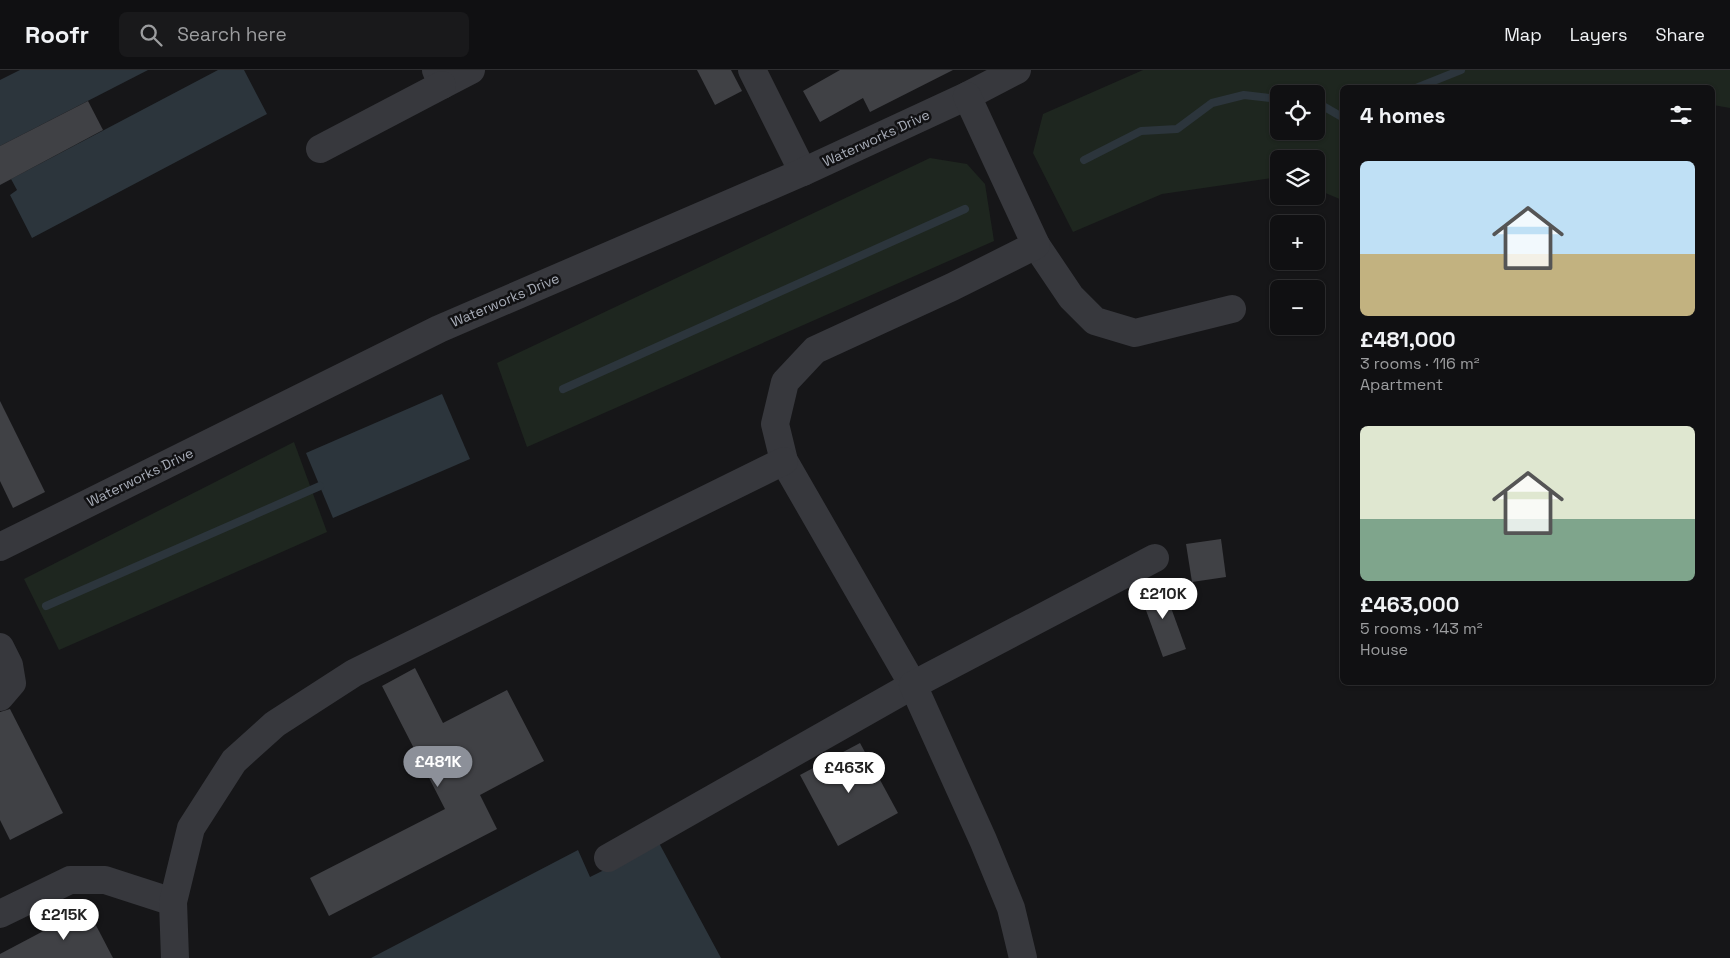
<!DOCTYPE html>
<html lang="en">
<head>
<meta charset="utf-8">
<style>
  body { margin:0; font-family:"Space Grotesk",sans-serif; background:#19191b; color:#f1f3f6; height:100vh; display:flex; flex-direction:column; font-size:19px; white-space:nowrap }
  * { box-sizing:border-box; margin:0 }
  p { font-size:16px; color:#9c9d9f }
  .icon { flex:none; width:28px; height:28px; fill:none; stroke:currentColor; stroke-width:2; stroke-linecap:round; stroke-linejoin:round }
  .map { position:relative; flex:1; overflow:hidden }
  .side { position:absolute; left:1340px; top:15px; width:375px; height:600px; display:flex; flex-direction:column; background:#101012; border-radius:8px; box-shadow:0 1px 4px #0004,0 0 0 1px #303032 }
  .side>* { flex:none }
  .buttons { position:absolute; left:1270px; top:15px; display:grid; gap:10px }
  .buttons a { display:grid; place-items:center; width:55px; height:55px; border-radius:8px; background:#101012; box-shadow:0 1px 4px #0004,0 0 0 1px #303032; font-size:25px }
  .price { position:absolute; translate:-50% -42px; padding:0 11px; border-radius:18px; background:#fff; color:#222; font-size:16px; line-height:32px; filter:drop-shadow(0 1px 2px #0008) }
  .price::after { content:''; position:absolute; left:50%; top:30px; width:15px; height:11px; margin-left:-8px; background:inherit; clip-path:polygon(0 0,100% 0,50% 100%) }
  .price.selected { background:#8c9099; color:#fff }
  ul { padding:0; list-style:none }
  li { display:grid; align-content:center; gap:10px; height:265px; padding:0 20px }
  li span { display:grid; place-items:center; height:155px; border-radius:8px; color:#555 }
  li>.icon { margin-inline-start:auto }
  span .icon { width:90px; height:90px; fill:#fffc; stroke-width:1 }
  li b { font-size:21px }
  h2 { display:flex; justify-content:space-between; align-items:center; height:60px; padding:0 20px; font-size:21px }
  header { display:flex; align-items:center; gap:30px; box-sizing:border-box; height:70px; padding:0 25px; background:#101012; border-bottom:1px solid #303032 }
  header strong { font-size:24px }
  nav { display:flex; gap:28px; margin-inline-start:auto; font-size:18px }
  .search { width:350px; height:45px; background:#19191b; display:flex; align-items:center; gap:12px; box-sizing:border-box; padding:0 18px; border-radius:8px; color:#9c9d9f; font-size:19px }
  .map>svg:first-child { display:block }
  .green { fill:#1e261f; fill-rule:evenodd }
  .water { fill:#2c353c }
  .lines { fill:none; stroke-linecap:round; stroke-linejoin:round }
  .stream { stroke:#2c353c; stroke-width:8 }
  .building { fill:#404145 }
  .minor { stroke:#37383d; stroke-width:28 }
  .labels { text-anchor:middle; dominant-baseline:central; stroke-width:5; stroke-linejoin:round; paint-order:stroke }
  .street-label { font-size:14px; fill:#a8adb8; stroke:#111113 }
</style>
</head>
<body>
<header>
<strong>Roofr</strong>
<div class="search"><svg class="icon" aria-label="search" viewBox="0 0 24 24"><circle cx="10" cy="10" r="6"/><path d="M15 15l6 6"/></svg>Search here</div>
<nav><a>Map</a><a>Layers</a><a>Share</a></nav>
</header>
<div class="map">
<svg width="1730" height="888" viewBox="0 0 1730 888">
  <rect width="100%" height="100%" fill="#161618"/>
  <!-- green -->
  <g class="green">
    <path d="M1143,0H1730V38L1713,35L1712,18H1342V130L1316,119V89H1279V107L1162,124L1073,162L1033,83L1043,44ZM1279,24H1316V61H1279Z"/>
    <polygon points="930,88 967,94 985,114 994,171 527,377 497,293"/>
    <polygon points="294,372 327,462 59,580 24,509"/>
  </g>
  <!-- water -->
  <g class="water">
    <polygon points="20,0 148,0 0,76 0,10"/>
    <polygon points="218,0 244,0 267,44 32,168 10,125 17,120 11,109"/>
    <polygon points="442,324 470,389 333,448 306,383"/>
    <polygon points="659,773 721,888 371,888 578,780 590,807"/>
  </g>
  <g class="lines">
    <!-- stream -->
    <g class="stream">
      <polyline points="1416,18 1461,0"/>
      <polyline points="1316,32 1342,47"/>
      <polyline points="1084,90 1141,61 1177,59 1212,33 1244,25 1279,29"/>
      <polyline points="563,319 965,139"/>
      <polyline points="46,536 320,416"/>
    </g>
  </g>
  <!-- building -->
  <g class="building">
    <polygon points="697,0 731,0 742,21 715,35"/>
    <polygon points="840,0 953,0 870,42 863,28 820,52 803,21"/>
    <polygon points="88,31 103,60 0,115 0,76"/>
    <polygon points="0,331 45,422 13,438 0,411"/>
    <polygon points="1221,469 1226,507 1192,512 1186,474"/>
    <polygon points="1162,513 1186,579 1163,587 1139,521"/>
    <polygon points="415,598 443,653 507,620 544,691 480,725 497,759 329,846 310,808 445,739 382,616"/>
    <polygon points="10,639 63,743 10,770 0,750 0,642"/>
    <polygon points="860,673 898,743 838,776 800,705"/>
    <polygon points="87,838 113,888 0,888 0,884"/>
  </g>
  <g class="lines">
    <!-- minor -->
    <g class="minor">
      <polyline points="436,0 442,15 471,0"/>
      <polyline points="752,0 803,102"/>
      <polyline points="320,79 442,15"/>
      <polyline points="1036,175 1071,227 1095,251 1135,263 1232,239"/>
      <polyline points="0,477 439,259 803,102 967,26 1017,0"/>
      <polyline points="0,577 9,595 12,613 0,627"/>
      <polyline points="608,788 913,615 784,391 775,354 785,312 815,280 952,217 1036,175 967,26"/>
      <polyline points="0,844 70,810 105,810 173,832"/>
      <polyline points="175,888 173,832 191,758 234,691 275,654 354,603 784,391"/>
      <polyline points="1023,888 1011,838 983,770 913,615 1155,488"/>
    </g>
  </g>
  <g class="labels">
    <!-- street labels -->
    <g class="street-label">
      <text transform="translate(876 68) rotate(-25)">Waterworks Drive</text>
      <text transform="translate(505 230) rotate(-23)">Waterworks Drive</text>
      <text transform="translate(140 407) rotate(-26)">Waterworks Drive</text>
    </g>
  </g>
</svg>
<div class="buttons">
<a><svg class="icon" aria-label="locate" viewBox="0 0 24 24"><circle cx="12" cy="12" r="6"/><path d="M12 2v4M12 18v4M2 12h4M18 12h4"/></svg></a>
<a><svg class="icon" aria-label="layers" viewBox="0 0 24 24"><path d="M12 4l9 5-9 5-9-5zM3 14l9 5 9-5"/></svg></a>
<a>+</a>
<a>−</a>
</div>
<b class="price" style="left:1163px;top:550px">£210K</b>
<b class="price selected" style="left:438px;top:718px">£481K</b>
<b class="price" style="left:849px;top:724px">£463K</b>
<b class="price" style="left:64px;top:871px">£215K</b>
<section class="side">
<h2>4 homes<svg class="icon" aria-label="filters" viewBox="0 0 24 24"><path d="M4 7h16M4 17h16"/><circle cx="9" cy="7" r="2"/><circle cx="15" cy="17" r="2"/></svg></h2>
<ul>
<li><span style="background:linear-gradient(#bfe0f5 60%,#c2b280 0)"><svg class="icon" aria-label="home" viewBox="0 0 24 24"><path d="M3 11l9-7 9 7M6 9v11h12V9"/></svg></span><div><b>£481,000</b><p>3 rooms · 116 m²</p><p>Apartment</p></div></li>
<li><span style="background:linear-gradient(#dfe7d0 60%,#7fa58c 0)"><svg class="icon" aria-label="home" viewBox="0 0 24 24"><path d="M3 11l9-7 9 7M6 9v11h12V9"/></svg></span><div><b>£463,000</b><p>5 rooms · 143 m²</p><p>House</p></div></li>
</ul>
</section>
</div>
</body>
</html>
